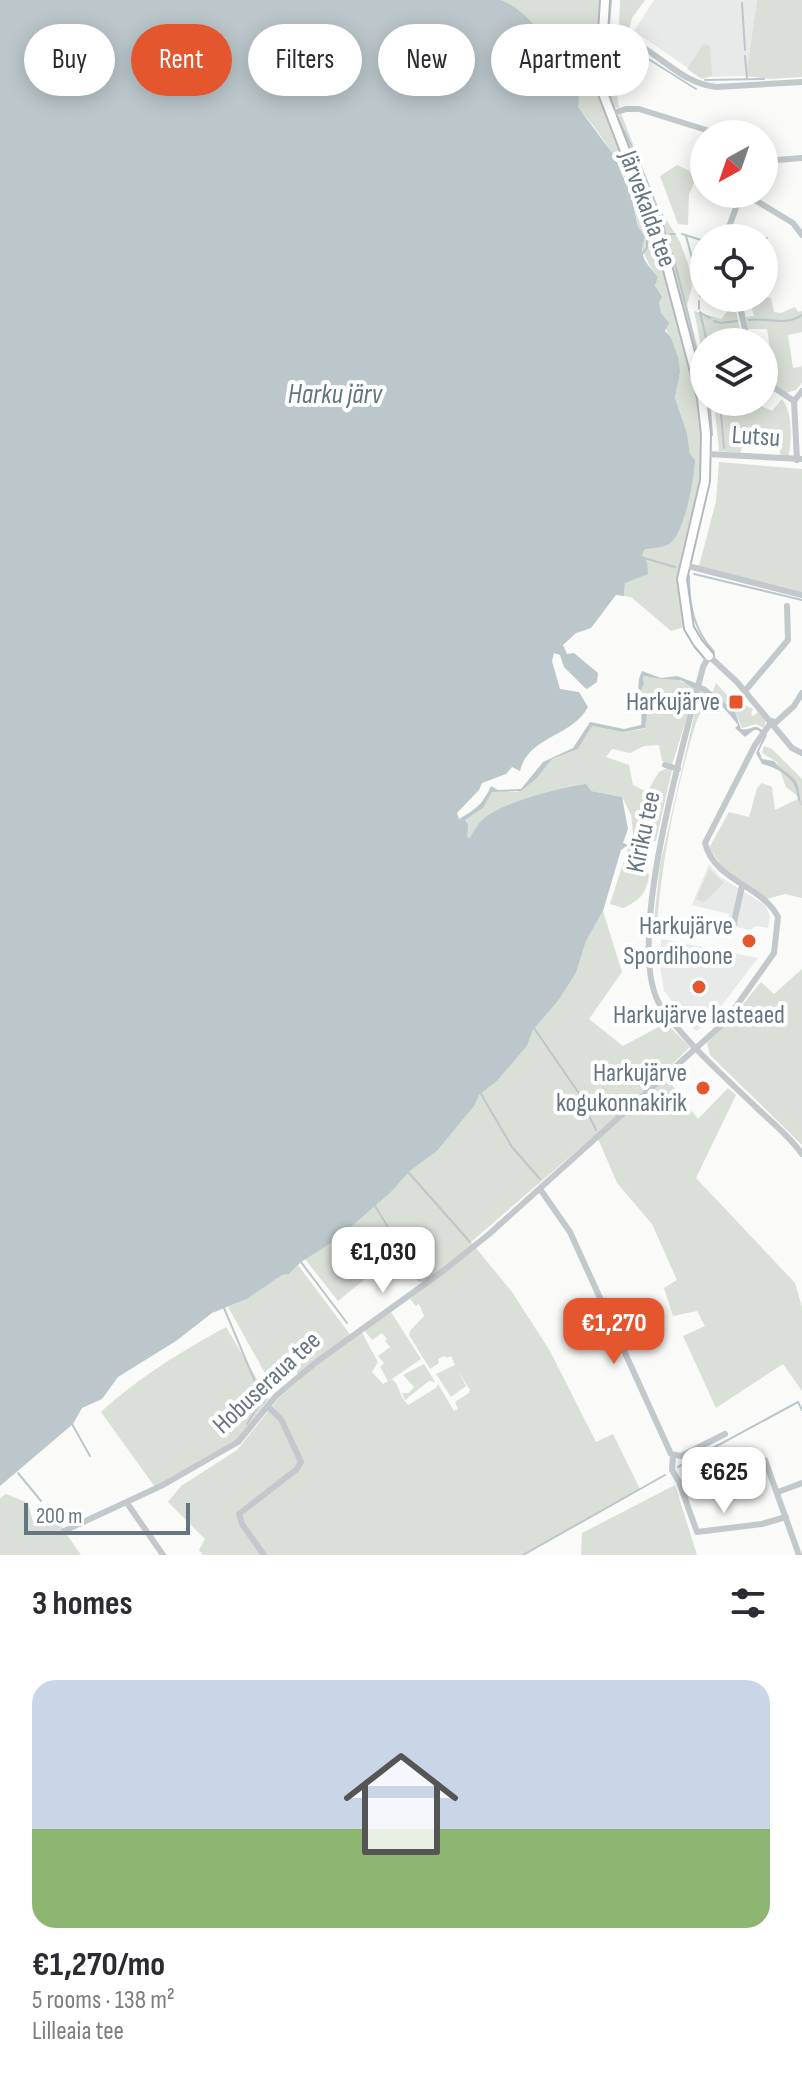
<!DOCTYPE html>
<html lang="en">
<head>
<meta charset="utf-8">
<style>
  body { margin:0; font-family:"Sofia Sans Condensed",sans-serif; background:#f2f2f3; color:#2b2b33; height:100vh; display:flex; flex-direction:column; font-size:30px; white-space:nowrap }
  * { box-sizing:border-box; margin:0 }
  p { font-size:26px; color:#7c7c81 }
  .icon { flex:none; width:44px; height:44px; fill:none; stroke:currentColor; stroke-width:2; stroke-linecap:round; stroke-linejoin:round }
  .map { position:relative; height:1555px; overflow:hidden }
  .details { display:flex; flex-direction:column; background:#fff; flex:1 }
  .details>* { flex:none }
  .hud { position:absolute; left:24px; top:24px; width:754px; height:72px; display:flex; gap:16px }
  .needle { width:52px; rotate:220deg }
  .fabs { position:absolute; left:690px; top:120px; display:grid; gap:16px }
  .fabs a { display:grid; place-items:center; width:88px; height:88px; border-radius:50%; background:#fff; box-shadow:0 4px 20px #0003; font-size:40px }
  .scale { position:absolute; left:24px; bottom:20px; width:166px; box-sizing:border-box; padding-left:8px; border:4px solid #657683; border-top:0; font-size:22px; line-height:28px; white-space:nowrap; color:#657683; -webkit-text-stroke:6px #fff; paint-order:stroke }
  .price { position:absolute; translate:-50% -68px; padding:0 18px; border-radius:16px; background:#fff; color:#222; font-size:26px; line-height:52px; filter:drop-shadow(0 2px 4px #0008) }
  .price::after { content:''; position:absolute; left:50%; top:48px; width:24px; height:18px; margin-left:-12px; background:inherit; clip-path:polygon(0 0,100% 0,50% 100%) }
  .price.selected { background:#e4572e; color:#fff }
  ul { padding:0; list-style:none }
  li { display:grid; align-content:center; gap:16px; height:424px; padding:0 32px }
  li span { display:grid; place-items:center; height:248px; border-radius:24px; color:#555 }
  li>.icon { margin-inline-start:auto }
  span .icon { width:144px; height:144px; fill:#fffc; stroke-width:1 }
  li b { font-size:34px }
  h2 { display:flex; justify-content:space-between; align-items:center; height:96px; padding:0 32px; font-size:34px }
  .tag { padding:0 28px; border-radius:36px; background:#fff; box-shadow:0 4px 20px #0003; font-size:28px; line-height:72px }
  .tag.selected { background:#e4572e; color:#fff }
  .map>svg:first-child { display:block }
  .built { fill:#e8e9e9 }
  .green { fill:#dadfd7 }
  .water { fill:#bbc7cb }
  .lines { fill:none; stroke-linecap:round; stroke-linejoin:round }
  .stream { stroke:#bbc7cb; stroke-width:2 }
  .secondary-casing { stroke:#b3babf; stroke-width:12 }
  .street { stroke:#c3c8cc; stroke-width:6 }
  .secondary { stroke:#fff; stroke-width:8 }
  .poi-dot { fill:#e4572e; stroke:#fff; stroke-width:3 }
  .labels { text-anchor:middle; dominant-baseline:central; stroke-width:8; stroke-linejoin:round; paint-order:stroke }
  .street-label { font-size:26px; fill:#657683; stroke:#fff }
  .poi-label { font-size:26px; fill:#657683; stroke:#fff; text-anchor:end }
  .water-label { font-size:28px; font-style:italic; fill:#60757c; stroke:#fff }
</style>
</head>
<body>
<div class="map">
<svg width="802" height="1555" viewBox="0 0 802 1555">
  <rect width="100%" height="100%" fill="#fafaf8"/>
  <!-- built -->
  <g class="built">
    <polygon points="654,0 757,0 746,76 701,77 634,31"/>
    <polygon points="709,864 719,876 765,905 770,916 768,928 756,926 750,930 727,925 729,914 692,905"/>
    <polygon points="661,939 728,952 758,958 709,1022 696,1031 664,991 660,966"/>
  </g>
  <!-- green -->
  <g class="green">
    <path d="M459,0H602L598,87L666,272L699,401L703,435L702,483L681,558L678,582L680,606L685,627L671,631L631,597L624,596L625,583L644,550L668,545L690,454L687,433L675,398L680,372L661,313L655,286L658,277C635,249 641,229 632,197C628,183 621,169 614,157C585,101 507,43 459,0Z"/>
    <polygon points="620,0 645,0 632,18 629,30 619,28"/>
    <polygon points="757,0 802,0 802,77 770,79 746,76"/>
    <path d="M610,39H614L612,61L619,108L611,106C602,85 604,63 606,41Z"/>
    <polygon points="703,44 710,46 712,76 702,79 687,69"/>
    <polygon points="621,113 654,199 680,242 688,264 692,287 687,305 704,374 704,393 669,255 616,120"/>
    <polygon points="677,165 690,171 695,181 689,194 688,225 678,224 660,176"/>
    <polygon points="766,297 771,298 774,312 781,313 795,307 798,312 802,311 802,332 788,335 793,368 801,367 802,364 802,383 796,390 786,393 764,379 764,364 772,362 767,329 748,329 746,317 754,316 750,302 754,299"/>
    <polygon points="735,307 742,338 737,342 704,342 704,361 694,311 721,319 730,308"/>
    <path d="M782,399C793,412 792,442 788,458L780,454L779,439L746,437L740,453L719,451L714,402H753L772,411Z"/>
    <polygon points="719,462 802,469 802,592 699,566 716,501"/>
    <path d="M643,676L678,680L696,688L672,765L662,761L659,745L644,746L630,753L612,749L606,757L629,765L633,785L647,792L659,772L667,768L672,770L656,841L647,843L642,868L649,874C647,894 640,899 624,908L610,904L633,833L631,815L622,797L591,791L477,825L470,839L466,837L465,820L483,808L492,792H518L537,778L552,759L578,749L592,726L623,732L644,729L647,714L640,693L644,684Z"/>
    <polygon points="716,683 736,705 739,702 753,709 751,714 753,716 758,712 766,719 764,728 756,724 742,728 735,712 712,694"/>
    <path d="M700,690L709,695C706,705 699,713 696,723C677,784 660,867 657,931L653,928L660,865Z"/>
    <polygon points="764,746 772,749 802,779 802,898 785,894 767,899 724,869 709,848 729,812 749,817 757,788 762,783 772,787 775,810 800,798 786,787 777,762 762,753"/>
    <polygon points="709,869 724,883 704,902 696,899"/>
    <path d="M603,911L622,972L589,1019L623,1046L666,1023L690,1047L663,1073L698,1119L728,1088L736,1095L696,1178L795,1283L802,1307V1391L783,1364L716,1408L683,1336L705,1326L697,1311L673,1316L664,1288L677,1280L652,1224L617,1183L599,1141L594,1136L471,1242L512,1292L550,1351L596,1442L613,1434L640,1489L523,1555H203L199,1550L205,1539L168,1502L181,1486L237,1450L279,1398L300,1380L296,1370L302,1357L299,1353L283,1375H266L228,1307L247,1299L282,1275L289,1274L298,1265L352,1337L361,1331L378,1362L372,1372L383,1384L388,1381L380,1367L384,1363L378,1356L390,1347L385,1341L387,1339L382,1333L372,1340L364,1330L389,1311L391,1312L421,1359L392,1379C401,1387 398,1395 408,1405L436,1388L438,1384L454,1411L458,1409L455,1402L469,1393L470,1390L459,1372L466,1386L451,1397L436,1374L455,1365L451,1356L447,1358L445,1356L438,1359L439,1363L430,1369L409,1335L410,1331L424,1316L419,1304L416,1306L410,1299L430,1282H419L392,1257L338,1301L305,1259L336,1240L390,1193L410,1171L437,1151L475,1105L479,1095L497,1081L527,1046L533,1030L558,1001L576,973L586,941Z"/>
    <polygon points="802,969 802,1145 710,1055 707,1043 730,1020 761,982 774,994"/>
    <path d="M226,1327L269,1399L237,1440L155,1487L101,1412C135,1380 185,1349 226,1327Z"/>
    <polygon points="424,1364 435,1382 429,1381 405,1400 402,1393 409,1393 414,1387 403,1375"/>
    <polygon points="675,1485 697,1555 581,1555 582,1533"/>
    <polygon points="6,1494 28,1503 34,1526 49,1509 81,1555 0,1555 0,1498"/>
  </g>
  <!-- water -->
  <path class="water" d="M0,0H501C541,17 558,62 579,97L578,107L613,154L631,194L638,227L645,236C638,257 645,261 658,277L655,286L662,297L659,302L661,313L669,323L665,331L671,338L678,357L680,372L675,398L687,433L690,454L695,460C694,478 685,534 669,544C663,548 651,548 644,550L642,555L647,562L648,574L625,583L624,596L616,595L591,628L576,633L563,645L567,654L574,653L598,673L597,682L587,689L584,687L564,667L560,655L554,653L552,661L560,689L579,692L588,707C572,737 528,736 520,771L512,767L506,774L482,783L479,790L457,813L459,819C476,809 483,804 491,786L498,790L521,789L543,762L573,748L590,722L624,729L641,725C644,707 633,688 642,671L661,678L677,676L706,687L735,712L741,729C754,731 754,720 767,735L759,751L762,759L774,761C780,769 789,773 795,780C800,787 799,799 802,806C796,799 798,795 795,787C791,775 772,766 762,764L756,753L764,736L758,730H754L745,737L735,728L738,725C726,710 713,694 694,688C689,687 684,680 678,680C666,679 656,679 645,676L643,677L644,684L640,693L647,714L645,728L623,732L592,726L578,749L552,759L537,778L521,791L492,792L483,808L465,820L468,825L467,837L470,838C475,828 480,820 490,814C512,800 560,788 586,784L591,791L622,797L628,829L623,843L628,845L621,850L603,911L586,941L576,973L558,1001L533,1030L527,1046L497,1081L479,1095L475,1105L437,1151L410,1171L390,1193L336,1240L301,1262L289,1274L282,1275L247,1299L212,1313L176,1341L118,1377L102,1399L82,1408L73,1424L0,1486Z"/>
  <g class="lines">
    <!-- stream -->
    <g class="stream">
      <polyline points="742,3 745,50"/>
      <polyline points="609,25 611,0"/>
      <polyline points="608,45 607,80 611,99"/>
      <polyline points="617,52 628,48 634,50 696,89"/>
      <polyline points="745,56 747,79"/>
      <polyline points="705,80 764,79"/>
      <path d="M618,120C663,201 685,297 704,386"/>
      <polyline points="670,234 675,234"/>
      <polyline points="682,234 704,241"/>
      <polyline points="686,236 700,287 700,296"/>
      <polyline points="714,238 718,238"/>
      <polyline points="764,239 767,238"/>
      <polyline points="642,254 647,248 647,240 653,236"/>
      <polyline points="699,309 699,301"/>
      <polyline points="700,312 707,342"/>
      <polyline points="701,313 710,318"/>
      <path d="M749,320C769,317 785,327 802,315"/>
      <polyline points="714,321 720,323 737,321"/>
      <polyline points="707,402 710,408 712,435"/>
      <polyline points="720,402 724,448"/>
      <polyline points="644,558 675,567"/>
      <polyline points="694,574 802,600"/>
      <path d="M689,576C689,606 694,630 714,652"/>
      <polyline points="534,1028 578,1092 596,1130"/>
      <polyline points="481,1094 512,1147 540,1179"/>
      <polyline points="409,1173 470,1242"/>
      <polyline points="375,1206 415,1271"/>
      <polyline points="301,1262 347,1323"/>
      <polyline points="224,1308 264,1403"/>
      <polyline points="72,1424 90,1456"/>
      <polyline points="247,1424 261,1401"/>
      <polyline points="678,1467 798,1402 802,1410"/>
      <polyline points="18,1473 41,1501"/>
      <polyline points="523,1555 665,1475"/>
    </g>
    <defs>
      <polyline id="secondary" points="605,0 601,65 604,96 662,247 702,398 706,434 705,481 682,579 689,628 698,643 709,656"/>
    </defs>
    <!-- secondary casing -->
    <use href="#secondary" class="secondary-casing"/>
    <!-- street -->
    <g class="street">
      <path d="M603,34C615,36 628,38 639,45C664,59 686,85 717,87L802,82"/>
      <polyline points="611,114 626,109 639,109 719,134"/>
      <polyline points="764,161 802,158"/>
      <polyline points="745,194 793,223 802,235"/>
      <polyline points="725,238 741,194"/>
      <polyline points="738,298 748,342"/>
      <polyline points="764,381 794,401"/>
      <polyline points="707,454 802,459"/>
      <polyline points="797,460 794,401 802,391"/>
      <polyline points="684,565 802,595"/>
      <polyline points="745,691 788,640 787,606"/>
      <polyline points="774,724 794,706 802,693"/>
      <path d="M802,753L792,748L737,682L709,656L703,667C686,736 621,952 662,1008C689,1046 726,1078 759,1110C774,1124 791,1138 802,1154"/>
      <polyline points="665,765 678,769"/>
      <polyline points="733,927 742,886"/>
      <polyline points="540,1189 570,1232 671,1454 681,1456 725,1434"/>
      <polyline points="673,1456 672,1470 679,1482 697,1532 762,1524 786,1517"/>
      <polyline points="765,1460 799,1555"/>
      <polyline points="778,1492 802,1483"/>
      <polyline points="127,1503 163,1555"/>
      <path d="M64,1531L163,1485L238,1442L276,1396L315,1363L443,1271L488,1235L725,1022L774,953L778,917C761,884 715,882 705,843L755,745L772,721"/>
      <polyline points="264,1555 242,1524 239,1514 297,1469 301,1462 281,1419 268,1407"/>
    </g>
    <!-- secondary -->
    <use href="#secondary" class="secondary"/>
  </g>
  <!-- markers -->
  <g class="poi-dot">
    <rect x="728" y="694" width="16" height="16" rx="4"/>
    <circle cx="749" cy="941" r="8"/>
    <circle cx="699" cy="987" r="8"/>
    <circle cx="703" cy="1088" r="8"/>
  </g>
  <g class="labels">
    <!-- street labels -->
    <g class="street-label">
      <text transform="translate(647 209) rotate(70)">Järvekalda tee</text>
      <text transform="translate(756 437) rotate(4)">Lutsu</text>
      <text transform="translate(644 832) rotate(-78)">Kiriku tee</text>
      <text transform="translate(267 1383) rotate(-43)">Hobuseraua tee</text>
    </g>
    <!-- poi labels -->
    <g class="poi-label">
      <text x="720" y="702">Harkujärve</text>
      <text x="733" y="926">Harkujärve<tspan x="733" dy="30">Spordihoone</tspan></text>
      <text x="699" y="1015" text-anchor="middle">Harkujärve lasteaed</text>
      <text x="687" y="1073">Harkujärve<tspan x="687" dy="30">kogukonnakirik</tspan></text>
    </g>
    <!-- water labels -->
    <g class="water-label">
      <text x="335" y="394">Harku järv</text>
    </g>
  </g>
</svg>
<div class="fabs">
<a><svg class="needle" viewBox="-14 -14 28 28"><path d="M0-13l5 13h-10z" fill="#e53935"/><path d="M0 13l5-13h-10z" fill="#7c7c81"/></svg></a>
<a><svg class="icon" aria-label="locate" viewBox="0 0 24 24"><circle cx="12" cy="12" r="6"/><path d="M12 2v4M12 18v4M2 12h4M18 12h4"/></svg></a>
<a><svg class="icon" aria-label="layers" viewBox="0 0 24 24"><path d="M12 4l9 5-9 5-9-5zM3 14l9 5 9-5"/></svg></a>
</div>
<div class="scale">200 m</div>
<b class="price" style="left:383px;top:1295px">€1,030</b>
<b class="price selected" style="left:614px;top:1366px">€1,270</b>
<b class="price" style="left:724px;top:1515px">€625</b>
<div class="hud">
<a class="tag">Buy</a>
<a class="tag selected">Rent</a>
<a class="tag">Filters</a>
<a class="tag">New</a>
<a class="tag">Apartment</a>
</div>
</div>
<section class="details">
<h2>3 homes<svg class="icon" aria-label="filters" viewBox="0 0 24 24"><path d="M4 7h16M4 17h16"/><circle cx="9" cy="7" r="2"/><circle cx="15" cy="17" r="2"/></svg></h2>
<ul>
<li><span style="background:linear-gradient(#c9d6e8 60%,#8fb573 0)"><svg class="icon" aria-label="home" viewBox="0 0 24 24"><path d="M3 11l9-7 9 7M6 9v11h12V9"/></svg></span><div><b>€1,270/mo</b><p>5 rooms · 138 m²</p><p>Lilleaia tee</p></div></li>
</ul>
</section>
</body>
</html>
